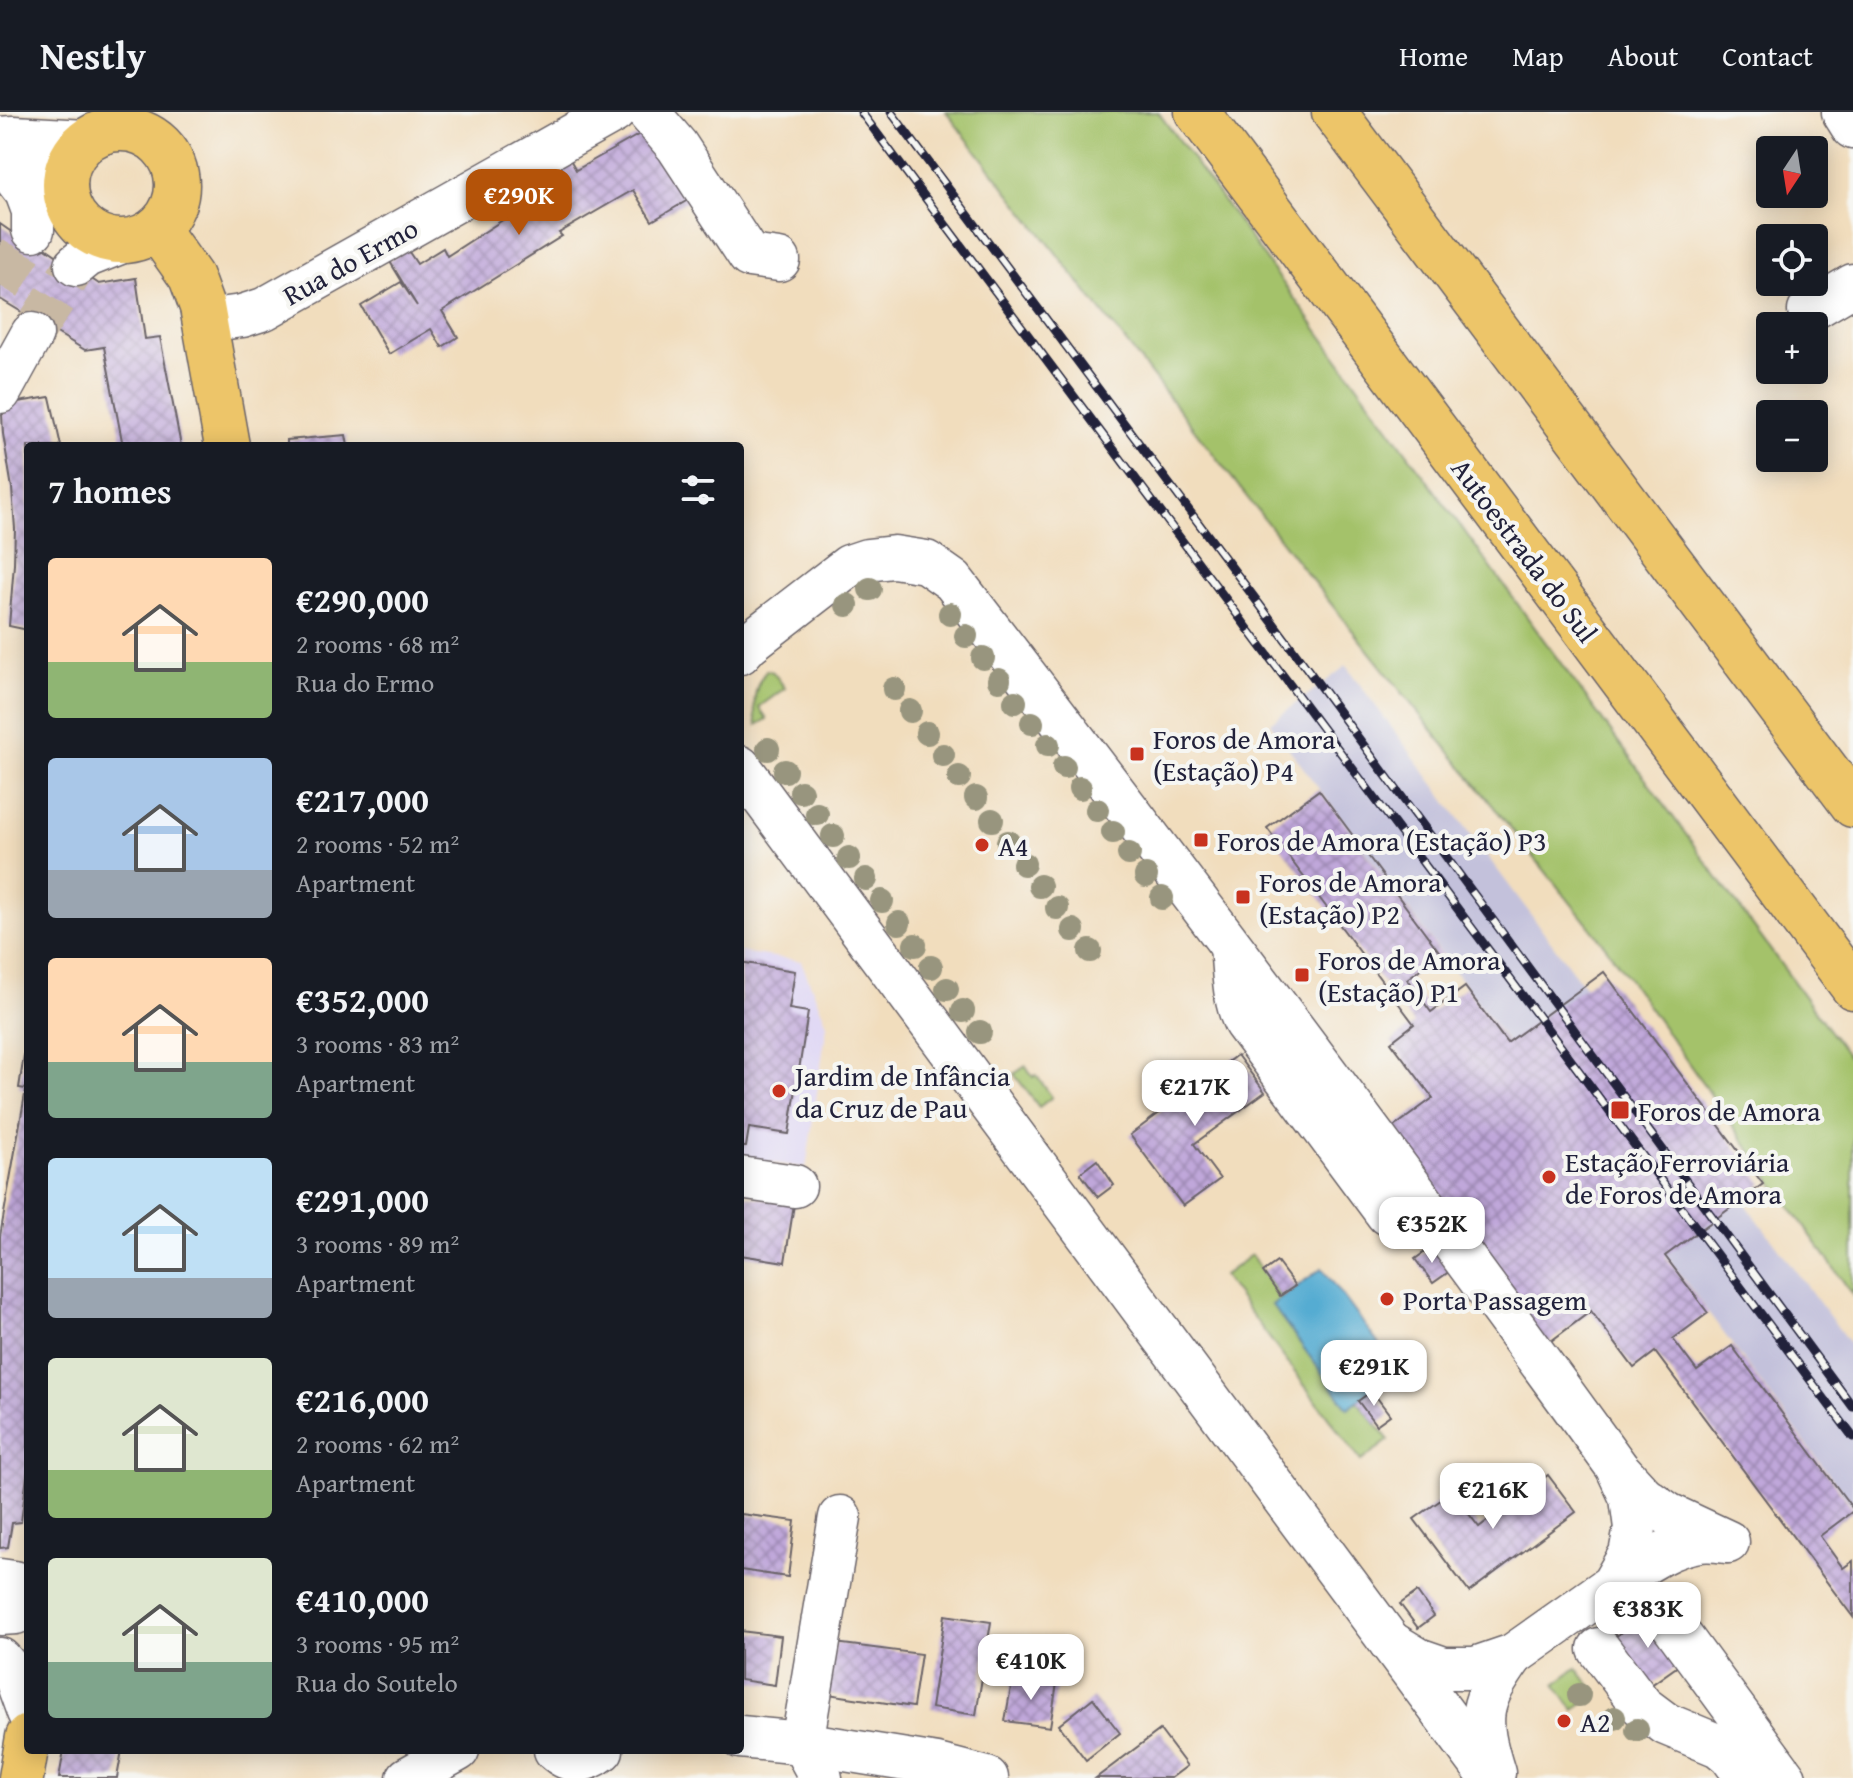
<!DOCTYPE html>
<html lang="en">
<head>
<meta charset="utf-8">
<style>
  body { margin:0; font-family:"Gentium Book Plus",serif; background:#242831; color:#f1f3f6; height:100vh; display:flex; flex-direction:column; font-size:30px; white-space:nowrap }
  * { box-sizing:border-box; margin:0 }
  p { font-size:26px; color:#9ea1a6 }
  .icon { flex:none; width:44px; height:44px; fill:none; stroke:currentColor; stroke-width:2; stroke-linecap:round; stroke-linejoin:round }
  .map { position:relative; flex:1; overflow:hidden }
  .panel { position:absolute; left:24px; top:330px; width:720px; height:1312px; display:flex; flex-direction:column; background:#171b24; border-radius:8px; box-shadow:0 4px 20px #0003 }
  .panel>* { flex:none }
  .needle { width:52px; rotate:192deg }
  .controls { position:absolute; left:1756px; top:24px; display:grid; gap:16px }
  .controls a { display:grid; place-items:center; width:72px; height:72px; border-radius:8px; background:#171b24; box-shadow:0 4px 20px #0003; font-size:40px }
  .price { position:absolute; translate:-50% -68px; padding:0 18px; border-radius:16px; background:#fff; color:#222; font-size:26px; line-height:52px; filter:drop-shadow(0 2px 4px #0008) }
  .price::after { content:''; position:absolute; left:50%; top:48px; width:24px; height:18px; margin-left:-12px; background:inherit; clip-path:polygon(0 0,100% 0,50% 100%) }
  .price.active { background:#b45309; color:#fff }
  ul { padding:0; list-style:none }
  li { display:flex; align-items:center; gap:24px; height:200px; padding:0 24px }
  li span { display:grid; place-items:center; flex:none; width:224px; height:160px; border-radius:8px; color:#555 }
  li>.icon { margin-inline-start:auto }
  span .icon { width:96px; height:96px; fill:#fffc; stroke-width:1 }
  li b { font-size:34px }
  h2 { display:flex; justify-content:space-between; align-items:center; height:96px; padding:0 24px; font-size:34px }
  header { display:flex; align-items:center; gap:48px; box-sizing:border-box; height:112px; padding:0 40px; background:#171b24; border-bottom:2px solid #363941 }
  header strong { font-size:38px }
  nav { display:flex; gap:44px; margin-inline-start:auto; font-size:28px }
  .map>svg:first-child { display:block }
  .built { fill:#ded5f5 }
  .railway { fill:#c3c1db }
  .grass { fill:#a4c26a; stroke:#637252; stroke-width:2 }
  .water { fill:#55acd2; stroke:#3c6786; stroke-width:2 }
  .building { fill:url(#building-cross-hatch) }
  .lines { fill:none; stroke-linecap:round; stroke-linejoin:round }
  .minor-tunnel { stroke:#c8b8a3; stroke-width:42; stroke-dasharray:42 21; stroke-linecap:butt }
  .minor-casing { stroke:#6a6368; stroke-width:45 }
  .major-casing { stroke:#6a6368; stroke-width:47 }
  .highway-casing { stroke:#6a6368; stroke-width:47 }
  .minor { stroke:#fff; stroke-width:42 }
  .major { stroke:#edc569; stroke-width:44 }
  .highway { stroke:#edc569; stroke-width:44 }
  .rail-casing { stroke:#22223b; stroke-width:9 }
  .rail { stroke:#f6f6f2; stroke-width:6; stroke-dasharray:18; stroke-linecap:butt }
  .tree { fill:#98957e }
  .poi-dot { fill:#c8321e; stroke:#f6f6f2; stroke-width:3 }
  .labels { text-anchor:middle; dominant-baseline:central; stroke-width:8; stroke-linejoin:round; paint-order:stroke }
  .street-label { font-size:28px; fill:#22223b; stroke:#f6f6f2 }
  .poi-label { font-size:28px; fill:#22223b; stroke:#f6f6f2; text-anchor:start }
</style>
</head>
<body>
<header>
<strong>Nestly</strong>
<nav><a>Home</a><a>Map</a><a>About</a><a>Contact</a></nav>
</header>
<div class="map">
<svg width="1853" height="1666" viewBox="0 0 1853 1666">
  <defs>
    <pattern id="building-cross-hatch" width="8" height="8" patternUnits="userSpaceOnUse" patternTransform="scale(2)"><rect width="8" height="8" fill="#c0a7da"/><path d="M0 0l8 8M0 8l8-8" fill="none" stroke="#9c88b2"/></pattern>
  </defs>
  <rect width="100%" height="100%" fill="#f6f6f2"/>
  <filter id="ink" filterUnits="userSpaceOnUse"><feTurbulence type="fractalNoise" baseFrequency=".0125" numOctaves="2"/><feDisplacementMap in="SourceGraphic" scale="16" xChannelSelector="R" yChannelSelector="G"/><feConvolveMatrix kernelMatrix="1 2 1 2 8 2 1 2 1" color-interpolation-filters="sRGB"/></filter>
  <filter id="wash" filterUnits="userSpaceOnUse"><feTurbulence type="fractalNoise" baseFrequency=".006" numOctaves="4" result="noise"/><feDisplacementMap in="SourceGraphic" scale="32" xChannelSelector="R" yChannelSelector="G"/><feGaussianBlur stdDeviation="1.8" result="paint"/><feColorMatrix in="noise" values="0 0 0 0 0 0 0 0 0 0 0 0 0 0 0 0 0 1.4 0 .05"/><feComposite in="paint" operator="in"/></filter>
  <g filter="url(#wash)">
    <rect width="100%" height="100%" fill="#f1ddbd"/>
    <!-- built -->
    <polygon class="built" points="740,840 801,849 827,912 806,1056 740,1046"/>
    <!-- railway -->
    <polygon class="railway" points="1346,554 1853,1236 1853,1395 1270,611"/>
    <!-- grass -->
    <g class="grass">
      <polygon points="946,0 1158,0 1853,951 1853,1183 1606,835 1304,458"/>
      <path d="M767,558L773,560L785,576L759,595L767,607L757,613C752,593 753,574 767,558Z"/>
      <polygon points="1026,954 1033,965 1036,963 1052,985 1039,995 1014,962"/>
      <polygon points="1251,1143 1280,1184 1283,1185 1272,1193 1347,1295 1359,1288 1358,1290 1389,1328 1361,1349 1223,1164"/>
      <polygon points="1577,1556 1596,1581 1574,1598 1555,1572"/>
    </g>
    <!-- water -->
    <polygon class="water" points="1322,1156 1398,1258 1348,1296 1272,1193"/>
    <g id="blocks">
      <!-- building -->
      <g class="building">
        <polygon points="647,18 688,88 652,109 633,78 559,121 562,124 442,199 458,225 442,235 431,217 389,242 361,194 401,170 417,194 389,148 407,137 417,152 443,136 447,144 538,85 527,64 567,42 576,58"/>
        <polygon points="0,112 16,123 19,118 99,172 136,166 145,227 160,225 181,334 123,334 104,235 85,238 0,187"/>
        <polygon points="50,285 61,334 28,334 28,518 9,514 14,452 15,417 12,376 3,322 2,303 12,291"/>
        <polygon points="346,323 348,334 287,334 287,328"/>
        <polygon points="1319,678 1441,842 1407,867 1431,900 1465,875 1507,931 1604,860 1763,1072 1665,1144 1708,1201 1673,1227 1697,1259 1732,1234 1853,1397 1853,1399 1820,1424 1843,1456 1853,1449 1853,1505 1655,1240 1634,1256 1591,1199 1531,1244 1372,1031 1433,986 1391,930 1414,912 1267,716"/>
        <polygon points="740,850 795,859 789,897 808,900 789,1022 749,1016 746,1035 740,1035"/>
        <polygon points="26,930 28,930 28,1356 21,1410 12,1411 8,1435 0,1436 0,1124 26,977 19,976"/>
        <polygon points="1237,943 1265,980 1194,1032 1220,1067 1183,1094 1130,1023"/>
        <polygon points="1097,1048 1114,1073 1098,1085 1080,1061"/>
        <polygon points="740,1083 794,1092 785,1150 740,1143"/>
        <polygon points="1432,1135 1450,1159 1433,1171 1415,1147"/>
        <polygon points="1277,1150 1295,1174 1280,1184 1263,1160"/>
        <polygon points="1372,1279 1390,1303 1376,1313 1358,1289"/>
        <polygon points="1548,1363 1576,1400 1469,1480 1414,1407 1452,1380 1479,1415"/>
        <polygon points="741,1402 795,1409 788,1465 740,1458"/>
        <polygon points="1417,1480 1434,1504 1418,1516 1400,1492"/>
        <polygon points="1645,1502 1682,1551 1651,1573 1615,1525"/>
        <polygon points="945,1503 991,1510 976,1603 931,1596"/>
        <polygon points="740,1519 781,1524 775,1573 740,1568"/>
        <polygon points="835,1531 921,1542 913,1595 828,1582"/>
        <polygon points="1013,1564 1057,1571 1050,1615 1005,1609"/>
        <polygon points="1093,1586 1120,1621 1086,1648 1059,1613"/>
        <polygon points="1160,1618 1187,1654 1171,1666 1096,1666"/>
        <polygon points="64,1638 122,1638 117,1666 59,1666"/>
      </g>
    </g>
  </g>
  <g filter="url(#ink)">
    <use href="#blocks" fill-opacity="0" stroke="#6a6368" stroke-width="2"/>
    <g class="lines">
      <!-- minor-tunnel -->
      <g class="minor-tunnel">
        <polyline points="0,174 33,118"/>
        <polyline points="32,222 76,153"/>
      </g>
      <defs>
        <g id="minor">
          <polyline points="648,0 677,34 749,144 779,148"/>
          <polyline points="1843,0 1853,16"/>
          <polyline points="0,26 13,25 86,29"/>
          <polyline points="0,47 26,80 33,99 33,118"/>
          <polyline points="1,47 37,56 66,74"/>
          <polyline points="76,153 87,144 122,130"/>
          <polyline points="1809,199 1853,173"/>
          <polyline points="205,209 242,204 264,197 614,0"/>
          <polyline points="0,280 32,222"/>
          <path d="M740,541L748,532L849,454L867,448L894,445L926,450L953,469C1178,761 1399,1055 1616,1354L1631,1386L1635,1416L1630,1442L1612,1473L1513,1543L1475,1556H1444L1418,1547L1390,1530"/>
          <polyline points="740,655 1491,1666"/>
          <path d="M1231,835C1234,861 1233,888 1245,911L1387,1102"/>
          <polyline points="740,1066 795,1074"/>
          <polyline points="1620,1359 1643,1384 1668,1402 1728,1430"/>
          <polyline points="0,1468 14,1470 28,1474"/>
          <path d="M1612,1473C1639,1455 1667,1433 1700,1429C1709,1428 1718,1429 1726,1430"/>
          <polyline points="1658,1493 1785,1666"/>
          <polyline points="0,1502 16,1501 28,1495"/>
          <polyline points="1599,1537 1642,1594 1666,1612 1719,1634 1730,1643 1747,1666"/>
          <polyline points="0,1547 15,1564 28,1600"/>
          <polyline points="740,1625 802,1631 937,1653 987,1666"/>
          <path d="M555,1638C570,1652 586,1651 602,1638"/>
          <path d="M1494,1661C1476,1604 1479,1591 1513,1543"/>
          <polyline points="408,1666 458,1638"/>
          <polyline points="821,1666 802,1631 840,1405"/>
        </g>
        <g id="major">
          <circle cx="121" cy="73" r="56"/>
          <polyline points="157,117 191,165 202,195 227,334"/>
          <polyline points="21,1666 28,1625"/>
        </g>
        <g id="highway">
          <polyline points="1197,0 1853,875"/>
          <polyline points="1334,0 1853,693"/>
        </g>
      </defs>
      <!-- minor casing -->
      <use href="#minor" class="minor-casing"/>
      <!-- major casing -->
      <use href="#major" class="major-casing"/>
      <!-- highway casing -->
      <use href="#highway" class="highway-casing"/>
      <!-- minor -->
      <use href="#minor" class="minor"/>
      <!-- major -->
      <use href="#major" class="major"/>
      <!-- highway -->
      <use href="#highway" class="highway"/>
      <defs>
        <g id="rail">
          <polyline points="861,0 1853,1325"/>
          <polyline points="891,0 1274,512 1853,1295"/>
        </g>
      </defs>
      <!-- rail casing -->
      <use href="#rail" class="rail-casing"/>
      <!-- rail -->
      <use href="#rail" class="rail"/>
    </g>
    <!-- trees -->
    <g class="tree">
      <circle cx="870" cy="477" r="12"/>
      <circle cx="847" cy="493" r="12"/>
      <circle cx="950" cy="502" r="12"/>
      <circle cx="966" cy="524" r="12"/>
      <circle cx="983" cy="546" r="12"/>
      <circle cx="999" cy="568" r="12"/>
      <circle cx="894" cy="577" r="12"/>
      <circle cx="1015" cy="590" r="12"/>
      <circle cx="910" cy="599" r="12"/>
      <circle cx="1032" cy="611" r="12"/>
      <circle cx="927" cy="621" r="12"/>
      <circle cx="1048" cy="633" r="12"/>
      <circle cx="768" cy="637" r="12"/>
      <circle cx="943" cy="643" r="12"/>
      <circle cx="1064" cy="655" r="12"/>
      <circle cx="785" cy="659" r="12"/>
      <circle cx="959" cy="665" r="12"/>
      <circle cx="1080" cy="676" r="12"/>
      <circle cx="801" cy="680" r="12"/>
      <circle cx="976" cy="686" r="12"/>
      <circle cx="1097" cy="698" r="12"/>
      <circle cx="817" cy="702" r="12"/>
      <circle cx="992" cy="708" r="12"/>
      <circle cx="1113" cy="720" r="12"/>
      <circle cx="833" cy="724" r="12"/>
      <circle cx="1008" cy="730" r="12"/>
      <circle cx="1129" cy="742" r="12"/>
      <circle cx="849" cy="746" r="12"/>
      <circle cx="1024" cy="752" r="12"/>
      <circle cx="1146" cy="764" r="12"/>
      <circle cx="866" cy="767" r="12"/>
      <circle cx="1040" cy="774" r="12"/>
      <circle cx="1162" cy="786" r="12"/>
      <circle cx="882" cy="789" r="12"/>
      <circle cx="1057" cy="796" r="12"/>
      <circle cx="899" cy="811" r="12"/>
      <circle cx="1073" cy="818" r="12"/>
      <circle cx="915" cy="833" r="12"/>
      <circle cx="1090" cy="839" r="12"/>
      <circle cx="931" cy="855" r="12"/>
      <circle cx="947" cy="877" r="12"/>
      <circle cx="963" cy="899" r="12"/>
      <circle cx="980" cy="920" r="12"/>
      <circle cx="1579" cy="1583" r="12"/>
      <circle cx="1614" cy="1606" r="12"/>
      <circle cx="1637" cy="1618" r="12"/>
    </g>
  </g>
  <!-- markers -->
  <g class="poi-dot">
    <rect x="1129" y="634" width="16" height="16" rx="4"/>
    <rect x="1193" y="720" width="16" height="16" rx="4"/>
    <circle cx="982" cy="733" r="8"/>
    <rect x="1235" y="777" width="16" height="16" rx="4"/>
    <rect x="1294" y="855" width="16" height="16" rx="4"/>
    <circle cx="779" cy="979" r="8"/>
    <rect x="1610" y="988" width="20" height="20" rx="4"/>
    <circle cx="1549" cy="1065" r="8"/>
    <circle cx="1387" cy="1187" r="8"/>
    <circle cx="1564" cy="1609" r="8"/>
  </g>
  <g class="labels">
    <!-- street labels -->
    <g class="street-label">
      <text transform="translate(350 149) rotate(-29)">Rua do Ermo</text>
      <text transform="translate(1525 438) rotate(53)">Autoestrada do Sul</text>
    </g>
    <!-- poi labels -->
    <g class="poi-label">
      <text x="1153" y="626">Foros de Amora<tspan x="1153" dy="32">(Estação) P4</tspan></text>
      <text x="1217" y="728">Foros de Amora (Estação) P3</text>
      <text x="998" y="733">A4</text>
      <text x="1259" y="769">Foros de Amora<tspan x="1259" dy="32">(Estação) P2</tspan></text>
      <text x="1318" y="847">Foros de Amora<tspan x="1318" dy="32">(Estação) P1</tspan></text>
      <text x="795" y="963">Jardim de Infância<tspan x="795" dy="32">da Cruz de Pau</tspan></text>
      <text x="1638" y="998">Foros de Amora</text>
      <text x="1565" y="1049">Estação Ferroviária<tspan x="1565" dy="32">de Foros de Amora</tspan></text>
      <text x="1403" y="1187">Porta Passagem</text>
      <text x="1580" y="1609">A2</text>
    </g>
  </g>
</svg>
<div class="controls">
<a><svg class="needle" viewBox="-14 -14 28 28"><path d="M0-13l5 13h-10z" fill="#e53935"/><path d="M0 13l5-13h-10z" fill="#9ea1a6"/></svg></a>
<a><svg class="icon" aria-label="locate" viewBox="0 0 24 24"><circle cx="12" cy="12" r="6"/><path d="M12 2v4M12 18v4M2 12h4M18 12h4"/></svg></a>
<a>+</a>
<a>−</a>
</div>
<b class="price active" style="left:519px;top:125px">€290K</b>
<b class="price" style="left:1195px;top:1016px">€217K</b>
<b class="price" style="left:1432px;top:1153px">€352K</b>
<b class="price" style="left:1374px;top:1296px">€291K</b>
<b class="price" style="left:1493px;top:1419px">€216K</b>
<b class="price" style="left:1648px;top:1538px">€383K</b>
<b class="price" style="left:1031px;top:1590px">€410K</b>
<section class="panel">
<h2>7 homes<svg class="icon" aria-label="filters" viewBox="0 0 24 24"><path d="M4 7h16M4 17h16"/><circle cx="9" cy="7" r="2"/><circle cx="15" cy="17" r="2"/></svg></h2>
<ul>
<li><span style="background:linear-gradient(#ffd9b3 65%,#8fb573 0)"><svg class="icon" aria-label="home" viewBox="0 0 24 24"><path d="M3 11l9-7 9 7M6 9v11h12V9"/></svg></span><div><b>€290,000</b><p>2 rooms · 68 m²</p><p>Rua do Ermo</p></div></li>
<li><span style="background:linear-gradient(#a9c7e8 70%,#9aa5b1 0)"><svg class="icon" aria-label="home" viewBox="0 0 24 24"><path d="M3 11l9-7 9 7M6 9v11h12V9"/></svg></span><div><b>€217,000</b><p>2 rooms · 52 m²</p><p>Apartment</p></div></li>
<li><span style="background:linear-gradient(#ffd9b3 65%,#7fa58c 0)"><svg class="icon" aria-label="home" viewBox="0 0 24 24"><path d="M3 11l9-7 9 7M6 9v11h12V9"/></svg></span><div><b>€352,000</b><p>3 rooms · 83 m²</p><p>Apartment</p></div></li>
<li><span style="background:linear-gradient(#bfe0f5 75%,#9aa5b1 0)"><svg class="icon" aria-label="home" viewBox="0 0 24 24"><path d="M3 11l9-7 9 7M6 9v11h12V9"/></svg></span><div><b>€291,000</b><p>3 rooms · 89 m²</p><p>Apartment</p></div></li>
<li><span style="background:linear-gradient(#dfe7d0 70%,#8fb573 0)"><svg class="icon" aria-label="home" viewBox="0 0 24 24"><path d="M3 11l9-7 9 7M6 9v11h12V9"/></svg></span><div><b>€216,000</b><p>2 rooms · 62 m²</p><p>Apartment</p></div></li>
<li><span style="background:linear-gradient(#dfe7d0 65%,#7fa58c 0)"><svg class="icon" aria-label="home" viewBox="0 0 24 24"><path d="M3 11l9-7 9 7M6 9v11h12V9"/></svg></span><div><b>€410,000</b><p>3 rooms · 95 m²</p><p>Rua do Soutelo</p></div></li>
</ul>
</section>
</div>
</body>
</html>
